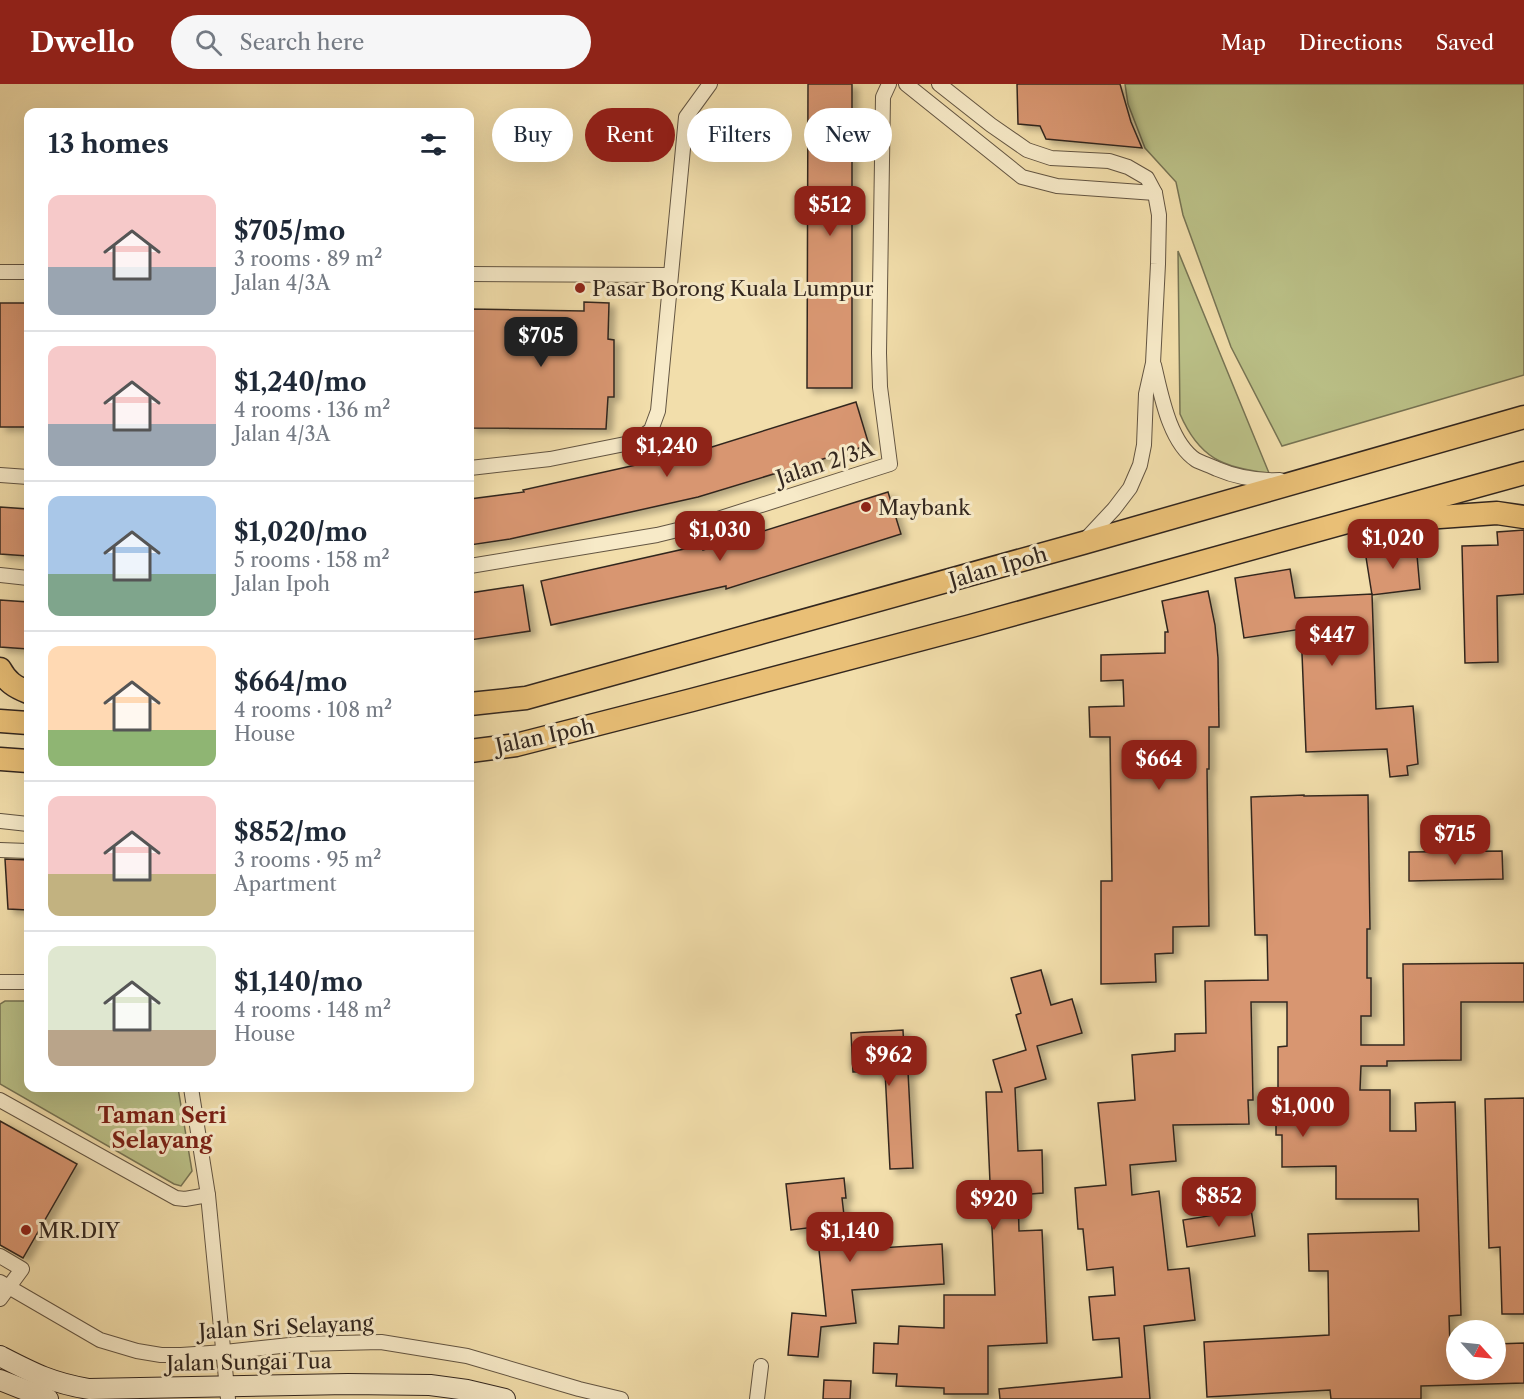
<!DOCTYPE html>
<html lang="en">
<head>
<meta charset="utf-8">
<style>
  body { margin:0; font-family:"Libre Caslon Text",serif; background:#f6f6f7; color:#1f2937; height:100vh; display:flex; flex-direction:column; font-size:22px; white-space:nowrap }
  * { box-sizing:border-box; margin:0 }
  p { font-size:20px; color:#747a83 }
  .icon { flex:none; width:33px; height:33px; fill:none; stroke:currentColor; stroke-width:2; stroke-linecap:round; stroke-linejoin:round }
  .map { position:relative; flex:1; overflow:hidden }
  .side { position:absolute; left:24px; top:24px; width:450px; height:984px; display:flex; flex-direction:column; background:#fff; border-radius:12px; box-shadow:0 6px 24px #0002 }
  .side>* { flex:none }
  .top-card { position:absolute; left:492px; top:24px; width:570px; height:54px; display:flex; gap:12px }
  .needle { width:39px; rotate:117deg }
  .fabs { position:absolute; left:1446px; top:1236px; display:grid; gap:12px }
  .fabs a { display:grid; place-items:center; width:60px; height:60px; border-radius:50%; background:#fff; box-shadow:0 6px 24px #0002; font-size:30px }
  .price { position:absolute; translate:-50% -51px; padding:0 14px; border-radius:12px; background:#8f2418; color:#fff; font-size:20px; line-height:39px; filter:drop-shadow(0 2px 3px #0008) }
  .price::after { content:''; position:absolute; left:50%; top:36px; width:18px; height:14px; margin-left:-9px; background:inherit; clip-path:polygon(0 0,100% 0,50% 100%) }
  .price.on { background:#222; color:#fff }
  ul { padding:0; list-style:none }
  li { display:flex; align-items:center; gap:18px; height:150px; padding:0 24px }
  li+li { border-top:2px solid #e0e1e3 }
  li span { display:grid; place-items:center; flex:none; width:168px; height:120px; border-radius:12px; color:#555 }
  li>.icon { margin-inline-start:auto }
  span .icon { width:72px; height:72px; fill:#fffc; stroke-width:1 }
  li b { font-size:26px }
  h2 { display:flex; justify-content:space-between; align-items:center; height:72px; padding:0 24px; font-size:26px }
  .tag { padding:0 21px; border-radius:27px; background:#fff; box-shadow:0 6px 24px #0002; font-size:21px; line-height:54px }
  .tag.on { background:#8f2418; color:#fff }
  header { display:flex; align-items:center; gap:36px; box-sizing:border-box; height:84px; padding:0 30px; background:#8f2418; color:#fff }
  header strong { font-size:28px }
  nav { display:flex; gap:33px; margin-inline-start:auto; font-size:21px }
  .search { width:420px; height:54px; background:#f6f6f7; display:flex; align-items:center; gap:15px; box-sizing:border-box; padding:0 21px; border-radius:33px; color:#747a83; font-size:22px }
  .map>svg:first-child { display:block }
  .green { fill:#bbc188; stroke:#777454; stroke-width:1.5 }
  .building { fill:#d89671; stroke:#33271f; stroke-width:1.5; filter:url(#shadow) }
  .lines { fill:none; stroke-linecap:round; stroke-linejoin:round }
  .minor-casing { stroke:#635542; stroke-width:16 }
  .secondary-casing { stroke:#33271f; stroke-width:22 }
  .trunk-casing { stroke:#33271f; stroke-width:25 }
  .minor { stroke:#f7eac8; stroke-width:14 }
  .secondary { stroke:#f7eac8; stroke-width:20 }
  .trunk { stroke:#e9bf76; stroke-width:22 }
  .poi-dot { fill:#8f2418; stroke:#f7eac8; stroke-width:2 }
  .labels { text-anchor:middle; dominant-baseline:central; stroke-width:6; stroke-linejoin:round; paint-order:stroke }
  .poi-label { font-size:21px; fill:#33271f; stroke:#f7eac8; text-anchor:start }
  .street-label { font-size:21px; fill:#33271f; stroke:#f7eac8 }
  .neighbourhood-label { font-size:22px; font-weight:bold; fill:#7a1f14; stroke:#f7eac8 }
</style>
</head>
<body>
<header>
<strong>Dwello</strong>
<div class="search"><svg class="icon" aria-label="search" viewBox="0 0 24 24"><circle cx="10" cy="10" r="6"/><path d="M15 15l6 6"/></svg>Search here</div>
<nav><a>Map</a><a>Directions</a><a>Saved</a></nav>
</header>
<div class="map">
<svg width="1524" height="1315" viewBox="0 0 1524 1315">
  <defs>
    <filter id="shadow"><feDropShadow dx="6" dy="4" stdDeviation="3" flood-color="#0004"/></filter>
  </defs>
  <rect width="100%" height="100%" fill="#f2deab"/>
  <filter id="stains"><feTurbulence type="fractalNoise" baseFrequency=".00333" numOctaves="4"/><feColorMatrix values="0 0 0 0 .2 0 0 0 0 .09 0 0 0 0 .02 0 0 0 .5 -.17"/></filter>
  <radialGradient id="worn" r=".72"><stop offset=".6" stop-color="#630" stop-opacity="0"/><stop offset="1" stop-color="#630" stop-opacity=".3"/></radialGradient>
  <!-- green -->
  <g class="green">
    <polygon points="1125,0 1524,0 1524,291 1282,362 1231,263 1183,131 1176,98 1145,64 1128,20"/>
    <path d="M1178,167L1269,389C1223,384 1199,374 1180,330Z"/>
    <polygon points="5,917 28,917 28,1004 178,1004 192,1087 181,1102 174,1100 0,1000 0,920"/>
  </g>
  <!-- building -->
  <g class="building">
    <polygon points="808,0 852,0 852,304 807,304"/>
    <polygon points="1017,0 1120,0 1131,38 1142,64 1046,55 1040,42 1018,40"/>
    <polygon points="584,218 609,219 608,255 614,256 614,313 608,313 606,345 470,344 470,225 584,227"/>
    <rect x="0" y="219" width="28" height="124"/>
    <polygon points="856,318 869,361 698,413 510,455 470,461 470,415 524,408 523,406 699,367"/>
    <polygon points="888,408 901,450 726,505 726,502 551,541 541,497 702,461 703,466"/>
    <polygon points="0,423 28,425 28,472 0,470"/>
    <polygon points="1524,446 1524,510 1497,512 1498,578 1465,579 1462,462 1498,461 1497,448"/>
    <polygon points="1416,460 1420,505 1372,511 1365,467"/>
    <polygon points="1290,485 1295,514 1372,510 1376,625 1413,622 1418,680 1407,682 1408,691 1390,693 1387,665 1306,668 1301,545 1244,554 1235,494"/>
    <polygon points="523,501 530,547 470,556 470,509"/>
    <polygon points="1208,507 1215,541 1218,574 1219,643 1209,643 1209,685 1207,685 1209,842 1173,843 1173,869 1155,870 1156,898 1101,900 1101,797 1112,797 1110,653 1090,653 1089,623 1124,622 1123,596 1101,597 1101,571 1165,569 1165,548 1168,548 1162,517"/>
    <polygon points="0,516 28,518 28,565 0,563"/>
    <polygon points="1304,711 1304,712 1368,711 1370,845 1367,845 1367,894 1371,894 1371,932 1361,932 1361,961 1404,961 1403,880 1524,879 1524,918 1461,918 1461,976 1387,977 1387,982 1361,982 1360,1006 1390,1006 1390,1047 1416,1047 1415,1019 1455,1018 1461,1231 1449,1232 1450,1262 1456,1261 1456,1286 1496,1286 1496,1260 1524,1259 1524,1299 1421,1302 1421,1315 1331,1315 1330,1306 1207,1313 1204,1258 1329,1251 1328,1187 1309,1187 1308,1150 1419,1147 1418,1115 1336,1115 1336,1082 1282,1083 1282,1051 1276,1051 1276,1018 1278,1018 1278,963 1287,962 1287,918 1251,918 1253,1016 1248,1016 1249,1040 1173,1041 1176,1077 1130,1081 1132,1111 1159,1107 1168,1186 1189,1184 1195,1236 1144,1242 1150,1315 1000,1315 999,1305 1122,1293 1119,1254 1093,1256 1089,1213 1115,1211 1113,1183 1087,1186 1083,1145 1078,1145 1075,1104 1106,1101 1098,1019 1135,1016 1132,971 1175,967 1175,950 1206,949 1205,897 1268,896 1267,851 1255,851 1251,713"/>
    <polygon points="1502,767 1503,795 1409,797 1409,768"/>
    <polygon points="5,775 28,776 28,826 8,825"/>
    <polygon points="1041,886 1051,921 1072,915 1082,949 1037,962 1046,995 1015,1004 1018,1067 1042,1066 1043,1109 1018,1111 1019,1147 1042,1146 1047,1259 988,1262 988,1310 944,1310 944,1304 896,1302 897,1290 873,1289 874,1259 898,1260 899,1242 944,1244 944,1211 995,1211 986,1008 1002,1008 993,976 1026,966 1016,931 1021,929 1011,894"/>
    <polygon points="903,946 905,988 908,988 913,1084 890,1085 885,987 853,988 851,949"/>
    <polygon points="1524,1014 1524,1230 1502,1230 1500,1163 1489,1164 1485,1015"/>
    <polygon points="0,1037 77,1080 23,1174 0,1161"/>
    <polygon points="844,1094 846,1114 842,1114 848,1166 942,1160 944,1200 852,1206 856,1239 821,1243 818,1273 788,1271 792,1229 826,1232 819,1166 833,1164 831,1141 791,1146 786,1100"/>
    <polygon points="1251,1125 1255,1152 1187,1163 1183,1136"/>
    <polygon points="824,1296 851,1297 850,1315 823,1315"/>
  </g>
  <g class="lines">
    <defs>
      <g id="minor">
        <polyline points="906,0 1022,93 1057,102 1155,109"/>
        <polyline points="939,0 991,41 1027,66 1051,74 1109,77 1128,83 1147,94 1155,109 1159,131 1158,180 1153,279 1146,310 1144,361 1140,381 1130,404 1114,425 1086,455"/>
        <polyline points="0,188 28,188"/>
        <polyline points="470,190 670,191"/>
        <path d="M1154,281C1161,310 1169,358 1196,376C1202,379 1211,382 1217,385C1238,394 1257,397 1280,396"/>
        <polyline points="470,384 550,375 635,358 651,346 658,327 686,33 710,0"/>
        <polyline points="0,391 28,393"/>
        <polyline points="470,482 657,451 702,440 890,380 880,303 879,269 883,13 889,0"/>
        <polyline points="0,491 28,494"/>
        <polyline points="0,737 28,740"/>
        <polyline points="0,766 28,767"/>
        <polyline points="0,898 28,898"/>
        <polyline points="191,1004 208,1111 228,1315"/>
        <polyline points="0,1016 176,1114 185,1115 208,1111"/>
        <polyline points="0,1172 22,1185 0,1215"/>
        <polyline points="0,1198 100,1256 137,1267 161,1271 181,1271 225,1268 299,1260 381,1258 467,1272 579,1305 621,1315"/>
        <polyline points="757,1315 761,1282"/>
      </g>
      <g id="secondary">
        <path d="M0,1272C33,1289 52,1299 89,1305L348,1300L430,1301L467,1306L505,1315"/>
        <polyline points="0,1296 48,1315"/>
      </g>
      <g id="trunk">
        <polyline points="1382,437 1497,429 1524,433"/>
        <path d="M0,585C7,598 15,603 28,608"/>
        <polyline points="470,620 526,614 1083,459 1524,333"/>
        <polyline points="0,637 28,639"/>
        <polyline points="470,667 516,661 692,616 971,542 1524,389"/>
        <polyline points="0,675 28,677"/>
      </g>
    </defs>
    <!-- minor casing -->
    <use href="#minor" class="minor-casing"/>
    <!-- secondary casing -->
    <use href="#secondary" class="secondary-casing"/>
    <!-- trunk casing -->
    <use href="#trunk" class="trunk-casing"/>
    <!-- minor -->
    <use href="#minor" class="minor"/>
    <!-- secondary -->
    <use href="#secondary" class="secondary"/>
    <!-- trunk -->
    <use href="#trunk" class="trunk"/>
  </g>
  <!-- markers -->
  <g class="poi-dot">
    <circle cx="580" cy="204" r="6"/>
    <circle cx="866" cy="423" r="6"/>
    <circle cx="26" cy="1146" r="6"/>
  </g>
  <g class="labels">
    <!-- poi labels -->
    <g class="poi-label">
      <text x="592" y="204">Pasar Borong Kuala Lumpur</text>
      <text x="878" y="423">Maybank</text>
      <text x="38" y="1146">MR.DIY</text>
    </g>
    <!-- street labels -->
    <g class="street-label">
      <text transform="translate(825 379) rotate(-18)">Jalan 2/3A</text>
      <text transform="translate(998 483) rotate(-16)">Jalan Ipoh</text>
      <text transform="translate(545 652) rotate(-12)">Jalan Ipoh</text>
      <text transform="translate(286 1243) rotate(-3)">Jalan Sri Selayang</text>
      <text transform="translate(249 1278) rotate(-1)">Jalan Sungai Tua</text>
    </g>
    <!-- neighbourhood labels -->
    <g class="neighbourhood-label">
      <text x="162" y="1031">Taman Seri<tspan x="162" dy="25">Selayang</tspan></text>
    </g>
  </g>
  <rect width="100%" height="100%" filter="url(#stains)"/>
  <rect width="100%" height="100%" fill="url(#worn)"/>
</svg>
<div class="fabs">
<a><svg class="needle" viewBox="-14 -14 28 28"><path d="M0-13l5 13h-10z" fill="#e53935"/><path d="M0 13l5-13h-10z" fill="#747a83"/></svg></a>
</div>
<b class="price" style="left:830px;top:153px">$512</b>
<b class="price on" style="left:541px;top:284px">$705</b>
<b class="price" style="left:667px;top:394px">$1,240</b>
<b class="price" style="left:720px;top:478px">$1,030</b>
<b class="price" style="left:1393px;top:486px">$1,020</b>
<b class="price" style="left:1332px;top:583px">$447</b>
<b class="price" style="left:1159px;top:707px">$664</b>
<b class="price" style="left:1455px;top:782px">$715</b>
<b class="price" style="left:889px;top:1003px">$962</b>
<b class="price" style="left:1303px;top:1054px">$1,000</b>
<b class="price" style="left:1219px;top:1144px">$852</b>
<b class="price" style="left:994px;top:1147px">$920</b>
<b class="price" style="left:850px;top:1179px">$1,140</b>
<div class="top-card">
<a class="tag">Buy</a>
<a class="tag on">Rent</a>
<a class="tag">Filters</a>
<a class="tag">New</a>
</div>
<section class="side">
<h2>13 homes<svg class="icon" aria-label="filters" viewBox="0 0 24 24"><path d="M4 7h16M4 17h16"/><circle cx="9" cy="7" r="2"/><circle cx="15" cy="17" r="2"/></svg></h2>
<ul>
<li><span style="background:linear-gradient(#f6c9c9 60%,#9aa5b1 0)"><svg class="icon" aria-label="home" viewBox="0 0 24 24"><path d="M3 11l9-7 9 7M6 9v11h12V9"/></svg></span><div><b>$705/mo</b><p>3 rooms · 89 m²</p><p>Jalan 4/3A</p></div></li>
<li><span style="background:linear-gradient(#f6c9c9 65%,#9aa5b1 0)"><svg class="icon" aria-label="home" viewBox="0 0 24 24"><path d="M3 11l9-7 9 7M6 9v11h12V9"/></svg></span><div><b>$1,240/mo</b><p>4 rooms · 136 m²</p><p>Jalan 4/3A</p></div></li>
<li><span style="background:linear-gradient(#a9c7e8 65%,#7fa58c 0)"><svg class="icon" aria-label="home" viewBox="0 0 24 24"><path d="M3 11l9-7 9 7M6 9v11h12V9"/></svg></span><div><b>$1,020/mo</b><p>5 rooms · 158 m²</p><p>Jalan Ipoh</p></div></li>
<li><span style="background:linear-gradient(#ffd9b3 70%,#8fb573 0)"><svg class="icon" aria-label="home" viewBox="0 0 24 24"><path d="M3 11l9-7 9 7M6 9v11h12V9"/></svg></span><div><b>$664/mo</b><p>4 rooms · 108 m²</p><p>House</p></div></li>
<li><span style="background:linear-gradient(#f6c9c9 65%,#c2b280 0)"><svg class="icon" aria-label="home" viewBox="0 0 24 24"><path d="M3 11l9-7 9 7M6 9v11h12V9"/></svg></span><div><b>$852/mo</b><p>3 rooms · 95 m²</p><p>Apartment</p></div></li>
<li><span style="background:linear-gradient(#dfe7d0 70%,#b9a48a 0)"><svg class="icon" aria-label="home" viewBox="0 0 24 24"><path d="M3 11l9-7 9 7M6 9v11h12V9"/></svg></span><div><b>$1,140/mo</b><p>4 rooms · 148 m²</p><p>House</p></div></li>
</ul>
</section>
</div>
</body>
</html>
